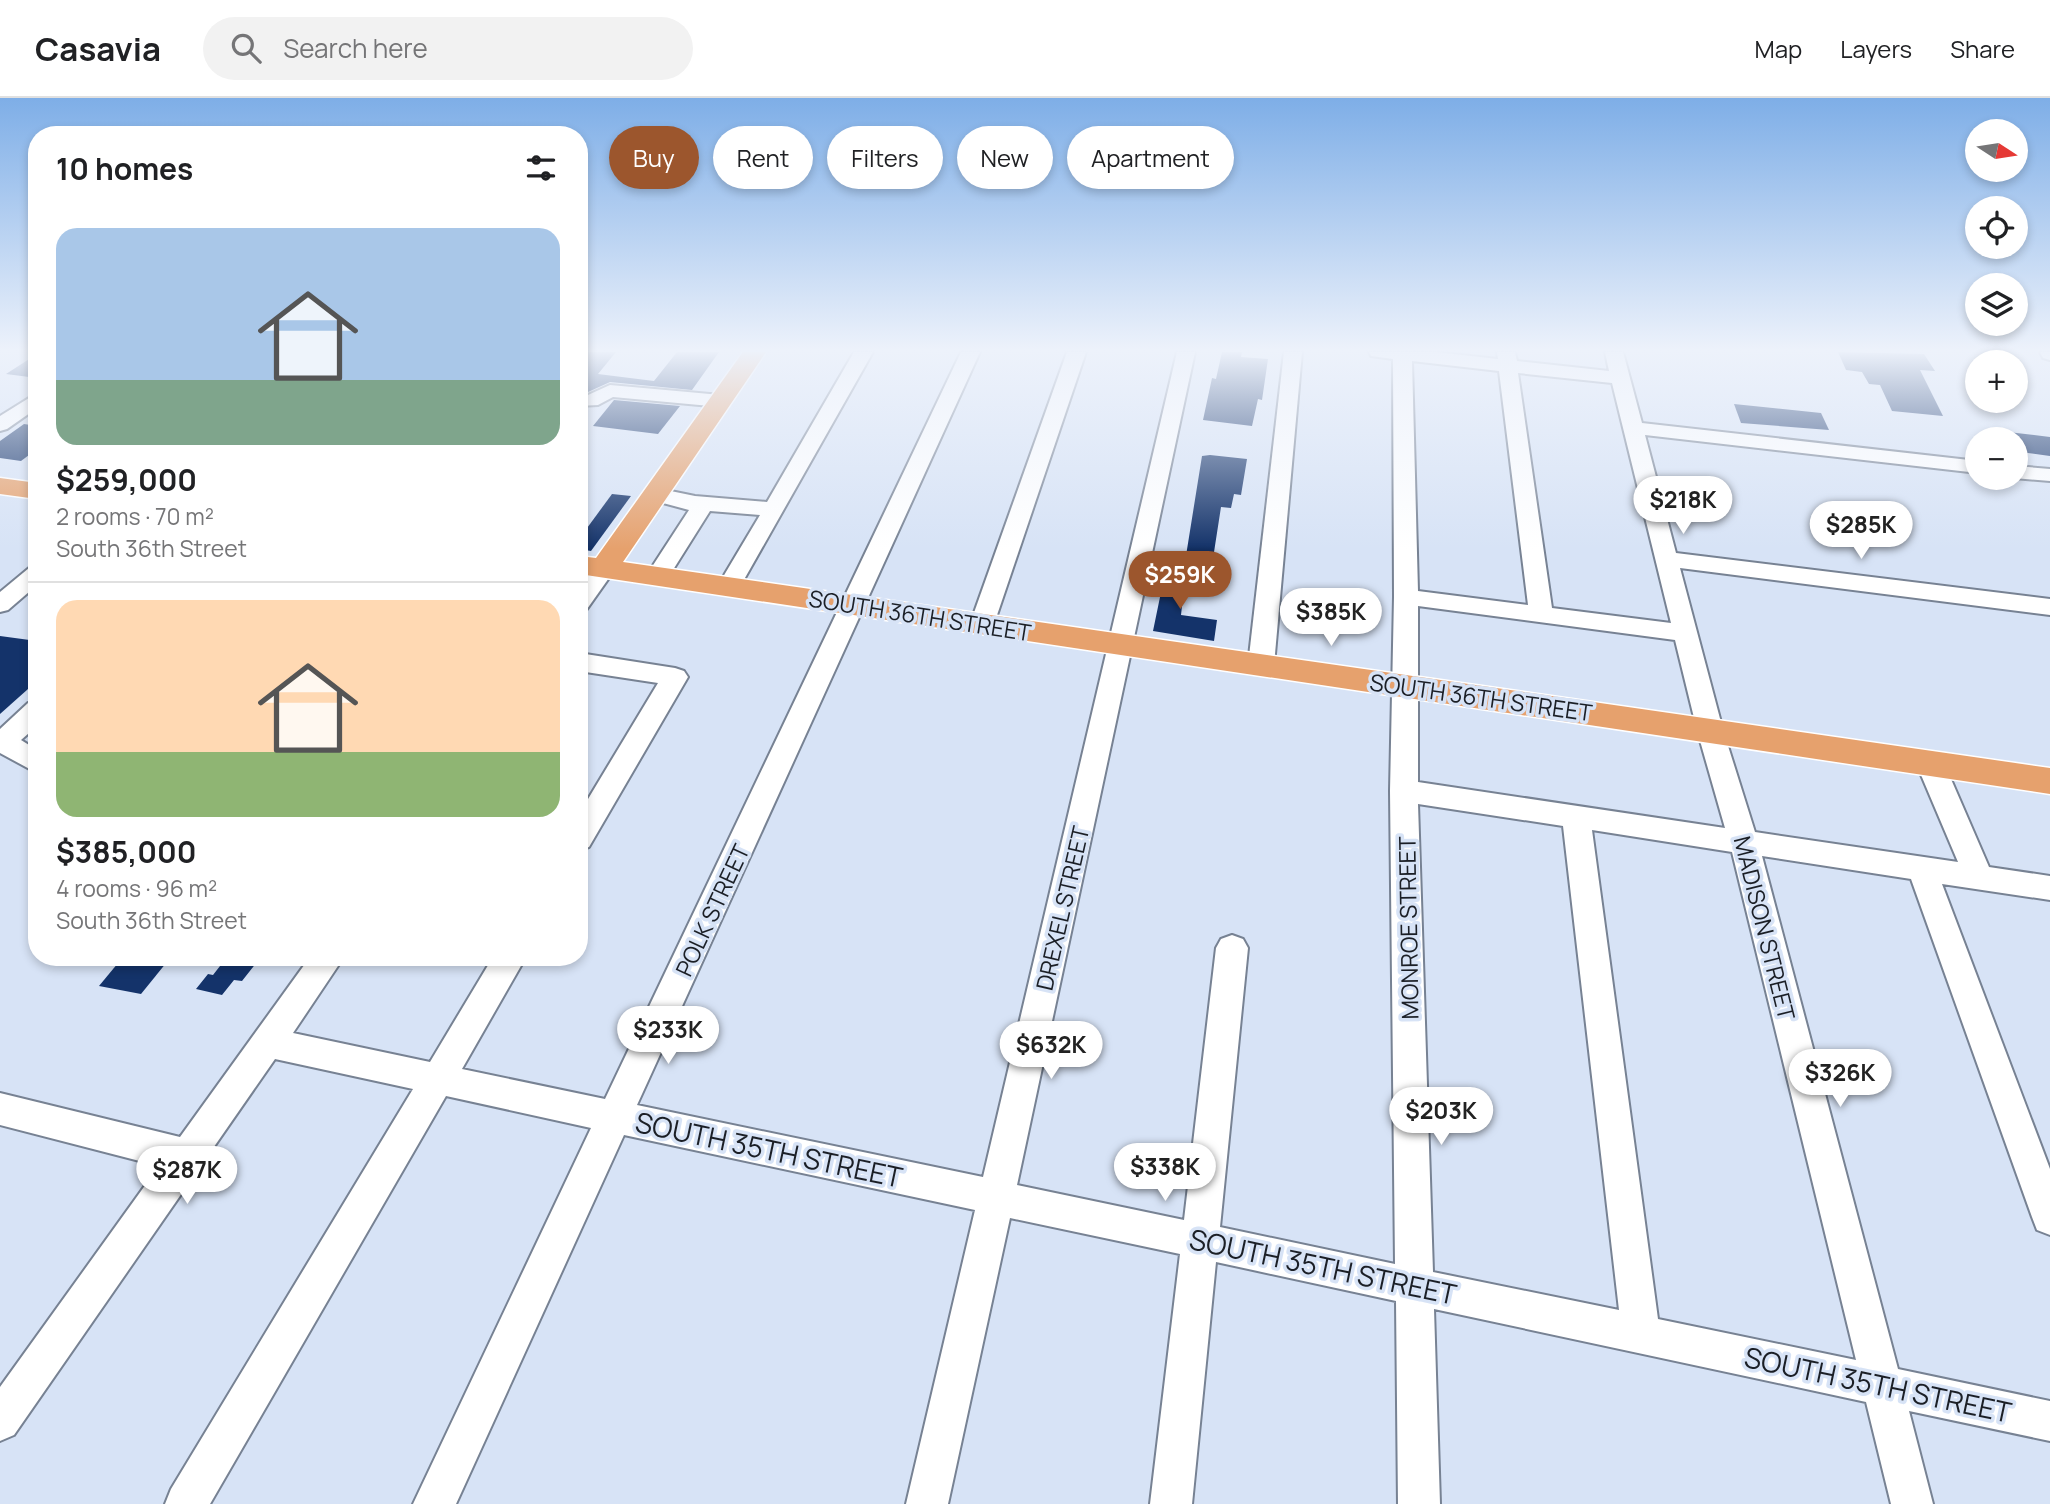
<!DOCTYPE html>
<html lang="en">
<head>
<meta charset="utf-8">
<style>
  body { margin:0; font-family:Manrope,sans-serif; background:#f2f2f2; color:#202124; height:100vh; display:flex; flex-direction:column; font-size:26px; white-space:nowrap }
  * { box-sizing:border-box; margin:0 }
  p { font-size:23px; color:#757577 }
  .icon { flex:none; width:38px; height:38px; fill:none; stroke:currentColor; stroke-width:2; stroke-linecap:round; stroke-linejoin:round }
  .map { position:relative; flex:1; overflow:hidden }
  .sheet { position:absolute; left:28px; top:28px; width:560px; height:840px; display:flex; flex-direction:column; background:#fff; border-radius:28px; box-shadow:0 4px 10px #0003 }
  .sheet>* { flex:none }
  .top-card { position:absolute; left:609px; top:28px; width:665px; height:63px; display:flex; gap:14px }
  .needle { width:46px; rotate:102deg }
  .tools { position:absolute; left:1965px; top:21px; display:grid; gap:14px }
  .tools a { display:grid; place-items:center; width:63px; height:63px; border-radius:50%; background:#fff; box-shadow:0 4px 10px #0003; font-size:35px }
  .price { position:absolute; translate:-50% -60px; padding:0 16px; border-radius:24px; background:#fff; color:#222; font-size:23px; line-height:46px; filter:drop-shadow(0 2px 4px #0008) }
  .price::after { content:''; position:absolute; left:50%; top:42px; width:21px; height:16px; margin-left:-10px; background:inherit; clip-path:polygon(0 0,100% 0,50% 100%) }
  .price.current { background:#9c562d; color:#fff }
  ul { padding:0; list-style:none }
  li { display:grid; align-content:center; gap:14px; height:371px; padding:0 28px }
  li+li { border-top:2px solid #e0e0e0 }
  li span { display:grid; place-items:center; height:217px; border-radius:21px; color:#555 }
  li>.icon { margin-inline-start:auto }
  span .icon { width:126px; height:126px; fill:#fffc; stroke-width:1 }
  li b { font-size:30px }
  h2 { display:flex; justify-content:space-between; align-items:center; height:84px; padding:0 28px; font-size:30px }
  .tag { padding:0 24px; border-radius:32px; background:#fff; box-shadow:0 4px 10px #0003; font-size:24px; line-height:63px }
  .tag.current { background:#9c562d; color:#fff }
  header { display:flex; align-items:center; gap:42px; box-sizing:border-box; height:98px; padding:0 35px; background:#fff; border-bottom:2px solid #e0e0e0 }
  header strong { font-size:33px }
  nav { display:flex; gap:38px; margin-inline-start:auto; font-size:24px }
  .search { width:490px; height:63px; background:#f2f2f2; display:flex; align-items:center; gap:18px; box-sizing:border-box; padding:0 24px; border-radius:38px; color:#757577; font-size:26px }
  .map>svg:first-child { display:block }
  .building { fill:#14336a }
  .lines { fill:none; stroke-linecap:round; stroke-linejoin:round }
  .minor-casing { stroke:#778293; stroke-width:4 }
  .major-casing { stroke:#fff; stroke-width:3 }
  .minor { fill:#fff; fill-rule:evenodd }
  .major { fill:#e6a16d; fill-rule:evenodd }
  .labels { text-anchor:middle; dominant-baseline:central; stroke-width:7; stroke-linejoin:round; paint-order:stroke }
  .street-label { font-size:23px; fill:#1b1f26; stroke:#d7e3f6 }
  .near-street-label { font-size:28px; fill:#1b1f26; stroke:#d7e3f6 }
</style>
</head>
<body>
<header>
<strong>Casavia</strong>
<div class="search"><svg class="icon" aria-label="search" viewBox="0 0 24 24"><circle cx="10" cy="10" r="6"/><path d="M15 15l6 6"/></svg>Search here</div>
<nav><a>Map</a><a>Layers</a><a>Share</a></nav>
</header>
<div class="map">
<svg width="2050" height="1406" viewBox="0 0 2050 1406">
  <rect width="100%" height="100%" fill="#d7e3f6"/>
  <!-- building -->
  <g class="building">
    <polygon points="579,254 616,254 598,276 654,283 677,254 719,254 692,292 610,284 588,294 579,293"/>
    <polygon points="1222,254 1242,254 1241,259 1268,261 1262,302 1258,301 1252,328 1203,322 1212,280 1216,281"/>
    <polygon points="1838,254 1924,256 1935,273 1920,272 1943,318 1892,313 1880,287 1869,286 1862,274 1846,272"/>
    <polygon points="37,256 37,280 6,276"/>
    <polygon points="614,302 680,308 658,336 593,328"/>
    <polygon points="1734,306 1821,315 1829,332 1741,325"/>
    <polygon points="24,326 37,328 37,351 21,363 0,360 0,343"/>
    <polygon points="2008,334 2050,339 2050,358 2020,354 2016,341 2012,341"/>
    <polygon points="1210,357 1247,361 1241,397 1234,396 1231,410 1221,409 1212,467 1185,464 1202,358"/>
    <polygon points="612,396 631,398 591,453 579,451 579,441"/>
    <polygon points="1166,470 1186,473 1181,517 1217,522 1214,543 1153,533"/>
    <polygon points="0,538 37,543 37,583 0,616"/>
    <polygon points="123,859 171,859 141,896 99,888"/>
    <polygon points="227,859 261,859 242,883 234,882 222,897 196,891 208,876 213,877"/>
  </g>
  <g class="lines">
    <defs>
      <g id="minor">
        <polygon points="854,254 873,254 737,494 729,497 721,494 717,489 760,417 710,413 666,483 658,485 650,483 646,478 689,412 648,401 645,396 648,391 656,390 695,398 767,404"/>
        <path d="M961,254H980L637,1007L983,1079L1177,254H1195L1017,1087L1184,1122L1216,850L1221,841L1232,837L1243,841L1248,850L1220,1129L1395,1166L1390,693L1394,499L1393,261L1371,258L1369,254H1435L1498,261L1497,254H1515L1517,263L1609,273L1605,254H1623L1642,325L1978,363V375L1645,337L1676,455L2050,501V517L1680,470L1723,632L1755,734L1958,764L1916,665L1920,658L1930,655L1940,658L1944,665L1989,769L2050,778V802L1942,786L2050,1071V1137L2037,1132L2032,1119L1911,781L1762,758L1898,1271L2050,1303V1343L1909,1313L1933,1406H1891L1866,1304L1434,1211L1440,1406H1398L1396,1203L1216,1164L1192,1406H1150L1180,1156L1010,1120L948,1406H906L975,1112L624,1037L456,1406H413L591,1030L446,998L210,1406H165L171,1391L413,991L275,961L14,1337L0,1343V1289L159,1068L0,1027V995L180,1039L310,859H344L293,935L430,964L493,859H526L462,971L605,1001ZM1412,263L1499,273L1528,507L1418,493ZM1518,275L1612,285L1671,525L1552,510ZM1418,508L1675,542L1697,632L1725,730L1418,684ZM1418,706L1563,728L1619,1212L1433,1174ZM1592,732L1732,754L1856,1262L1658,1221Z"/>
        <polygon points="1067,254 1086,254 994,526 991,532 982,534 973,532 970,526"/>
        <polygon points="1284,254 1302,254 1274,567 1270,573 1261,576 1252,573 1248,567"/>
        <polygon points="2040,254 2050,254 2050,262 2043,260"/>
        <polygon points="610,287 721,297 731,303 721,309 613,299 598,307 579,308 579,296 588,297"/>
        <polygon points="37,295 37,310 7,331 0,333 0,318"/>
        <polygon points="2016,368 2050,371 2050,383 2014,380 2016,380"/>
        <path d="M604,463L612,465L616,470L587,511L579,513C579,493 581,469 604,463Z"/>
        <polygon points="37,468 37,487 8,512 0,514 0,494 29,470"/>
        <polygon points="579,555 675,570 684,573 688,579 589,749 579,752 579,716 658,585 579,573"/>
        <polygon points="37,603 37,628 21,642 37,652 37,675 0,655 0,631 28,605"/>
      </g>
      <g id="major">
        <polygon points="743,254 766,254 623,464 2050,670 2050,696 579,476 579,458 596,460"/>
        <polygon points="0,380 37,385 37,401 0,396"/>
      </g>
    </defs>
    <!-- minor casing -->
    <use href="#minor" class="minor-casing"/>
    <!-- major casing -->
    <use href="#major" class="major-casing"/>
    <!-- minor -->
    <use href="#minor" class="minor"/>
    <!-- major -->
    <use href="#major" class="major"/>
  </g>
  <!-- sky -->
  <linearGradient id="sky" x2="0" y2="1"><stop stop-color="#7eaee7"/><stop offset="0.56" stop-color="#edf2fb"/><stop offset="1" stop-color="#edf2fb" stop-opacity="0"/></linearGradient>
  <rect width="2050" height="451" fill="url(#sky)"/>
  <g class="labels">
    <!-- street labels -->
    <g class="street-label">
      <text transform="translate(920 517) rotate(9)">SOUTH 36TH STREET</text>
      <text transform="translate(1481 599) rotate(8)">SOUTH 36TH STREET</text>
      <text transform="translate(1062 810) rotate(-77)">DREXEL STREET</text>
      <text transform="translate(712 812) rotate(-65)">POLK STREET</text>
      <text transform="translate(1408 830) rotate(-91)">MONROE STREET</text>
      <text transform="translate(1765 830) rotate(76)">MADISON STREET</text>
    </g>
    <!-- near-street labels -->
    <g class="near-street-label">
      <text transform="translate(769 1051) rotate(12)">SOUTH 35TH STREET</text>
      <text transform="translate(1323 1168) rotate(12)">SOUTH 35TH STREET</text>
      <text transform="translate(1878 1286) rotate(12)">SOUTH 35TH STREET</text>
    </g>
  </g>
</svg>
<div class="tools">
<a><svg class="needle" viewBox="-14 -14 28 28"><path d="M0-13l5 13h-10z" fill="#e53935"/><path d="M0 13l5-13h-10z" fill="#757577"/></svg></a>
<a><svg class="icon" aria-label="locate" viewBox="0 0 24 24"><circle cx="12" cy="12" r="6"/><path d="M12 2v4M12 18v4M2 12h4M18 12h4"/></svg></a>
<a><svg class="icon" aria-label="layers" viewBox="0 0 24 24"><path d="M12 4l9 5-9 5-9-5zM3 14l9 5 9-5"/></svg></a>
<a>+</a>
<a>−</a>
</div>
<b class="price" style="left:1683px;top:438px">$218K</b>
<b class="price" style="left:1861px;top:463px">$285K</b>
<b class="price current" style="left:1180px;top:513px">$259K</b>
<b class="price" style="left:1331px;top:550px">$385K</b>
<b class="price" style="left:668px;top:968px">$233K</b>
<b class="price" style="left:1051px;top:983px">$632K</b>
<b class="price" style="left:1840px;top:1011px">$326K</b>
<b class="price" style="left:1441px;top:1049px">$203K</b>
<b class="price" style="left:1165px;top:1105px">$338K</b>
<b class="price" style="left:187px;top:1108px">$287K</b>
<div class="top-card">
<a class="tag current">Buy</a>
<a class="tag">Rent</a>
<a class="tag">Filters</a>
<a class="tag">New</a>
<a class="tag">Apartment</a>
</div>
<section class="sheet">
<h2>10 homes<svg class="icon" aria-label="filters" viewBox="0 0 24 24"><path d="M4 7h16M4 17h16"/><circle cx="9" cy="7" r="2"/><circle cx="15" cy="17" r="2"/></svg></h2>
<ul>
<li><span style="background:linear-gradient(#a9c7e8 70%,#7fa58c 0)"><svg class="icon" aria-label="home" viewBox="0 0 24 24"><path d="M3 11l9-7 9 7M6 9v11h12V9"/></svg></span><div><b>$259,000</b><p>2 rooms · 70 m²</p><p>South 36th Street</p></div></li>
<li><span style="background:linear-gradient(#ffd9b3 70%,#8fb573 0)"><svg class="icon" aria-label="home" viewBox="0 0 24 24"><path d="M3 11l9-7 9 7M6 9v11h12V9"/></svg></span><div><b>$385,000</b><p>4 rooms · 96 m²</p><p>South 36th Street</p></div></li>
</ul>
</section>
</div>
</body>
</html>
